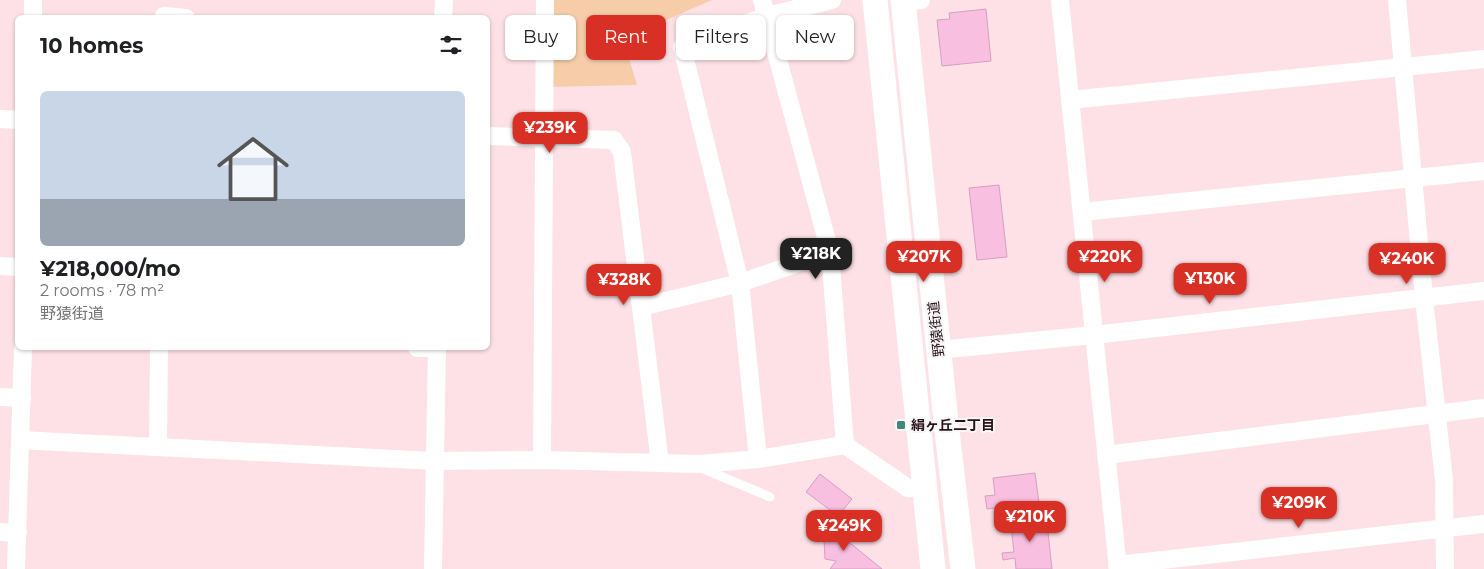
<!DOCTYPE html>
<html lang="en">
<head>
<meta charset="utf-8">
<style>
  body { margin:0; font-family:Montserrat,"Noto Sans JP",sans-serif; background:#f2f2f2; color:#202124; height:100vh; display:flex; flex-direction:column; font-size:19px; white-space:nowrap }
  * { box-sizing:border-box; margin:0 }
  p { font-size:16px; color:#757577 }
  .icon { flex:none; width:28px; height:28px; fill:none; stroke:currentColor; stroke-width:2; stroke-linecap:round; stroke-linejoin:round }
  .map { position:relative; flex:1; overflow:hidden }
  .side { position:absolute; left:15px; top:15px; width:475px; height:335px; display:flex; flex-direction:column; background:#fff; border-radius:8px; box-shadow:0 1px 4px #0004 }
  .side>* { flex:none }
  .banner { position:absolute; left:505px; top:15px; width:475px; height:45px; display:flex; gap:10px }
  .price { position:absolute; translate:-50% -42px; padding:0 11px; border-radius:10px; background:#d93025; color:#fff; font-size:16px; line-height:32px; filter:drop-shadow(0 1px 2px #0008) }
  .price::after { content:''; position:absolute; left:50%; top:30px; width:15px; height:11px; margin-left:-8px; background:inherit; clip-path:polygon(0 0,100% 0,50% 100%) }
  .price.selected { background:#222; color:#fff }
  ul { padding:0; list-style:none }
  li { display:grid; align-content:center; gap:10px; height:265px; padding:0 25px }
  li+li { border-top:1px solid #e0e0e0 }
  li span { display:grid; place-items:center; height:155px; border-radius:8px; color:#555 }
  li>.icon { margin-inline-start:auto }
  span .icon { width:90px; height:90px; fill:#fffc; stroke-width:1 }
  li b { font-size:21px }
  h2 { display:flex; justify-content:space-between; align-items:center; height:60px; padding:0 25px; font-size:21px }
  .pill { padding:0 18px; border-radius:8px; background:#fff; box-shadow:0 1px 4px #0004; font-size:18px; line-height:45px }
  .pill.selected { background:#d93025; color:#fff }
  .map>svg:first-child { display:block }
  .green { fill:#f7cda9 }
  .building { fill:#f9bfe1; stroke:#d79fc0 }
  .lines { fill:none; stroke-linecap:round; stroke-linejoin:round }
  .service { stroke:#fff; stroke-width:9 }
  .minor { stroke:#fff; stroke-width:18 }
  .secondary { stroke:#fff; stroke-width:25 }
  .poi-dot { fill:#42877c; stroke:#f6f6f6; stroke-width:2 }
  .labels { text-anchor:middle; dominant-baseline:central; stroke-width:4; stroke-linejoin:round; paint-order:stroke }
  .street-label { font-size:14px; fill:#281117; stroke:#f6f6f6 }
  .poi-label { font-size:14px; font-weight:bold; fill:#281117; stroke:#f6f6f6; text-anchor:start }
</style>
</head>
<body>
<div class="map">
<svg width="1484" height="569" viewBox="0 0 1484 569">
  <rect width="100%" height="100%" fill="#fde1e7"/>
  <!-- green -->
  <polygon class="green" points="545,0 712,0 664,21 622,35 637,85 546,87"/>
  <!-- building -->
  <g class="building">
    <polygon points="986,9 991,61 942,66 937,20 950,19 949,13"/>
    <polygon points="999,185 1007,257 977,260 969,188"/>
    <polygon points="1035,473 1039,503 987,509 985,496 995,495 993,478"/>
    <polygon points="820,474 852,499 838,516 806,492"/>
    <polygon points="1046,514 1052,569 1016,569 1015,558 1003,560 1002,553 1014,552 1010,518"/>
    <polygon points="823,521 882,569 830,569 836,561 825,559"/>
  </g>
  <g class="lines">
    <!-- service -->
    <polyline class="service" points="702,466 706,470 770,497"/>
    <!-- minor -->
    <g class="minor">
      <polyline points="762,0 830,252 845,445 908,488 925,488"/>
      <polyline points="832,0 767,16 682,47 740,283 758,459 845,445"/>
      <polyline points="1060,0 1118,569"/>
      <polyline points="1397,0 1424,298 1444,480 1445,569"/>
      <polyline points="903,2 921,0"/>
      <polyline points="164,16 186,18"/>
      <polyline points="33,18 33,0"/>
      <polyline points="443,18 444,0"/>
      <polyline points="1070,100 1484,59"/>
      <polyline points="0,119 18,120"/>
      <polyline points="488,136 614,140 622,152 660,463"/>
      <polyline points="1082,212 1484,171"/>
      <polyline points="0,266 18,267"/>
      <polyline points="641,307 740,283 830,252"/>
      <polyline points="417,348 437,348"/>
      <polyline points="938,350 1094,335 1484,291"/>
      <polyline points="0,397 22,398"/>
      <polyline points="20,440 435,461 542,460 700,464 758,459"/>
      <polyline points="158,447 159,348"/>
      <polyline points="1106,455 1484,408"/>
      <polyline points="542,460 545,0"/>
      <polyline points="0,532 18,533"/>
      <polyline points="1117,565 1484,524"/>
      <polyline points="16,569 23,348"/>
      <polyline points="433,569 437,348"/>
    </g>
    <!-- secondary -->
    <g class="secondary">
      <polyline points="875,0 933,569"/>
      <polyline points="903,0 946,422 963,569"/>
    </g>
  </g>
  <!-- markers -->
  <rect class="poi-dot" x="896" y="420" width="10" height="10" rx="2.5"/>
  <g class="labels">
    <!-- street labels -->
    <g class="street-label">
      <text transform="translate(936 329) rotate(-96)">野猿街道</text>
    </g>
    <!-- poi labels -->
    <g class="poi-label">
      <text x="911" y="425">絹ヶ丘二丁目</text>
    </g>
  </g>
</svg>
<b class="price" style="left:550px;top:154px">¥239K</b>
<b class="price selected" style="left:816px;top:280px">¥218K</b>
<b class="price" style="left:924px;top:283px">¥207K</b>
<b class="price" style="left:1105px;top:283px">¥220K</b>
<b class="price" style="left:1407px;top:285px">¥240K</b>
<b class="price" style="left:1210px;top:305px">¥130K</b>
<b class="price" style="left:624px;top:306px">¥328K</b>
<b class="price" style="left:1299px;top:529px">¥209K</b>
<b class="price" style="left:1030px;top:543px">¥210K</b>
<b class="price" style="left:844px;top:552px">¥249K</b>
<div class="banner">
<a class="pill">Buy</a>
<a class="pill selected">Rent</a>
<a class="pill">Filters</a>
<a class="pill">New</a>
</div>
<section class="side">
<h2>10 homes<svg class="icon" aria-label="filters" viewBox="0 0 24 24"><path d="M4 7h16M4 17h16"/><circle cx="9" cy="7" r="2"/><circle cx="15" cy="17" r="2"/></svg></h2>
<ul>
<li><span style="background:linear-gradient(#c9d6e8 70%,#9aa5b1 0)"><svg class="icon" aria-label="home" viewBox="0 0 24 24"><path d="M3 11l9-7 9 7M6 9v11h12V9"/></svg></span><div><b>¥218,000/mo</b><p>2 rooms · 78 m²</p><p>野猿街道</p></div></li>
</ul>
</section>
</div>
</body>
</html>
